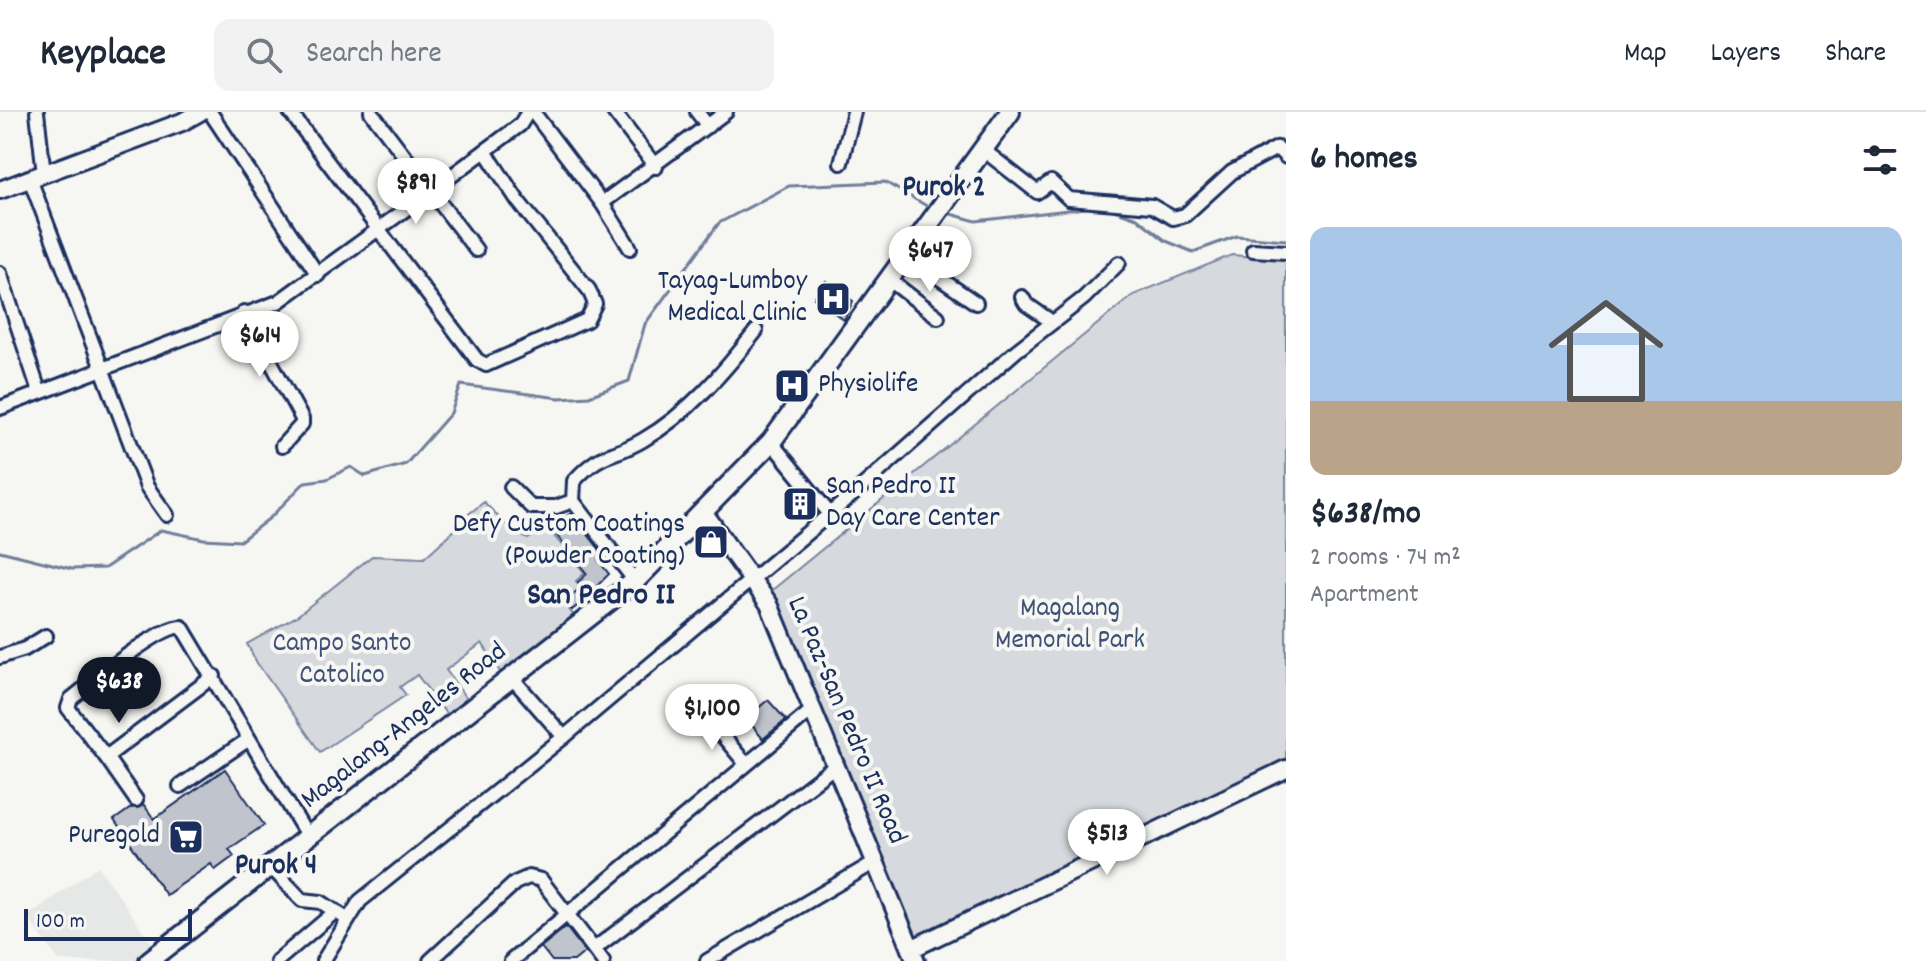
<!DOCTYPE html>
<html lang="en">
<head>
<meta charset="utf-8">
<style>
  body { margin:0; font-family:Dekko,sans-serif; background:#f2f2f3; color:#1f2937; height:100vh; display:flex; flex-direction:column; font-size:30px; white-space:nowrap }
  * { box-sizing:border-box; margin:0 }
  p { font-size:26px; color:#747a83 }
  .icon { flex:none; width:44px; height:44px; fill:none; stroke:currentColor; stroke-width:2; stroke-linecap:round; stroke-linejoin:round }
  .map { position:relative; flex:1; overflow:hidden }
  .details { display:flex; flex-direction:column; background:#fff; width:640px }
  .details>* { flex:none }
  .scale { position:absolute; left:24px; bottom:20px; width:168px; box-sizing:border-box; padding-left:8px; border:4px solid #1b2f5e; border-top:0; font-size:22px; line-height:28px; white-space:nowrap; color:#1b2f5e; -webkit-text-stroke:6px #f6f6f2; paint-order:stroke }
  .price { position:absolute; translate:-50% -68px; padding:0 18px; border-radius:28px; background:#fff; color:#222; font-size:26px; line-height:52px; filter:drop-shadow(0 2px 4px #0008) }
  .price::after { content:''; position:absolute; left:50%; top:48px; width:24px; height:18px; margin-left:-12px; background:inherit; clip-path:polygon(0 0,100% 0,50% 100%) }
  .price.current { background:#111827; color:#fff }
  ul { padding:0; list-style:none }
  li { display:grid; align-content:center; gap:16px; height:424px; padding:0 24px }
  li+li { border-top:2px solid #e0e1e3 }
  li span { display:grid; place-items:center; height:248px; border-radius:16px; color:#555 }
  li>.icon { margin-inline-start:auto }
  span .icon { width:144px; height:144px; fill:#fffc; stroke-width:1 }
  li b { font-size:34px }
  h2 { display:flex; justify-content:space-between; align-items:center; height:96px; padding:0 24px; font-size:34px }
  header { display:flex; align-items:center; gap:48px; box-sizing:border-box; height:112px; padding:0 40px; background:#fff; border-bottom:2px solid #e0e1e3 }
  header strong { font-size:38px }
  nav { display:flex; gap:44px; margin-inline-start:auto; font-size:28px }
  .search { width:560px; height:72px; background:#f2f2f3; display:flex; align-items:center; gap:20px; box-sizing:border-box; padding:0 28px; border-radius:16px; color:#747a83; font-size:30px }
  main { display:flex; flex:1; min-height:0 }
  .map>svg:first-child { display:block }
  .built { fill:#e6e7e7 }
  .green { fill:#d6d9dd; stroke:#78849e; stroke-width:2 }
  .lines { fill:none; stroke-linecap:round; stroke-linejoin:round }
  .stream { stroke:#717e99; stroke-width:3 }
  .building { fill:#c0c4cd; stroke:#1b2f5e; stroke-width:2 }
  .minor-casing { stroke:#1b2f5e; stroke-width:18 }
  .tertiary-casing { stroke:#1b2f5e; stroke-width:22 }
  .secondary-casing { stroke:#1b2f5e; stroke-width:24 }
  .minor { stroke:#f6f6f2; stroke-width:12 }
  .tertiary { stroke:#f6f6f2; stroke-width:16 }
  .secondary { stroke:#f6f6f2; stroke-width:18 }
  .labels { text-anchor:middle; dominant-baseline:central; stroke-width:8; stroke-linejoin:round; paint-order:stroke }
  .poi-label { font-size:28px; fill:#1b2f5e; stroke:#f6f6f2; text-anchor:end }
  .park-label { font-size:28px; fill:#405177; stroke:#f6f6f2 }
  .street-label { font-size:28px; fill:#1b2f5e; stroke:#f6f6f2 }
  .neighbourhood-label { font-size:30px; font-weight:bold; fill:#1b2f5e; stroke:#f6f6f2 }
  .quarter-label { font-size:32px; font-weight:bold; fill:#1b2f5e; stroke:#f6f6f2 }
</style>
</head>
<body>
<header>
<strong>Keyplace</strong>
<div class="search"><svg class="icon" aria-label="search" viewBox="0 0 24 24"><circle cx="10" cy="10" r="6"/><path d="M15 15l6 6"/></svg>Search here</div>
<nav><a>Map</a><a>Layers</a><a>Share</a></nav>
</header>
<main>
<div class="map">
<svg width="1286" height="849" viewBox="0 0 1286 849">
  <rect width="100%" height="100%" fill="#f6f6f2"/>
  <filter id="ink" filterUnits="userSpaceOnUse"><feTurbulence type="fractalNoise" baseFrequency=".0125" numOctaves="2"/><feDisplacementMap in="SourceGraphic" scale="16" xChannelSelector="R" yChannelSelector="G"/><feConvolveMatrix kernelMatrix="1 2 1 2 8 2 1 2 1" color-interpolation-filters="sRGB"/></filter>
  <g filter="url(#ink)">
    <!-- built -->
    <polygon class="built" points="98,754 157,839 143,849 59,849 27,804"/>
    <!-- green -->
    <g class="green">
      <polygon points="1232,143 1286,148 1286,648 915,829 771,479 1133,183"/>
      <polygon points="484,390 510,417 528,427 546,414 585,461 576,469 581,475 563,490 575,505 502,563 482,531 446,558 468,589 448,604 417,563 400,575 406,583 320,640 257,551 247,532 297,504 372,444 424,446 459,414 457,411"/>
    </g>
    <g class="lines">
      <!-- stream -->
      <g class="stream">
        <polyline points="1105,95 1137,106 1166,129 1193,140 1237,124 1286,128"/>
        <polyline points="947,101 976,109 1093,95"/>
        <polyline points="0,439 72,457 105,456 161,418 204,427 240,429 271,405 305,370 327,367 351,355 365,364 406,352 451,301 461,273 559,286 589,284 629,269 645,212 719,111 789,74 885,70 932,97"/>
      </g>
    </g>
    <!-- building -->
    <g class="building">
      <polygon points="826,169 853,189 844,208 814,186"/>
      <polygon points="571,401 604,443 598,448 609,462 596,475 598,477 572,498 565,490 582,475 578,470 587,462 551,416"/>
      <polygon points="768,588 786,608 763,627 746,606"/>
      <polygon points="225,657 264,713 229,737 234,744 215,758 211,752 166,783 114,708 131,696 144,693 154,707"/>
      <polygon points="566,815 585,840 574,849 552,849 541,835"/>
    </g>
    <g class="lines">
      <defs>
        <g id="minor">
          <polyline points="37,0 44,62"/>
          <polyline points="210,0 318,163"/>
          <polyline points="290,0 477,248 486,253 587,208 595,192 589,178 518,89 485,39"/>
          <polyline points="533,0 602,91 726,0"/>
          <polyline points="614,0 656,55"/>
          <polyline points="697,0 708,14"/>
          <polyline points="982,37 1037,80 1051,70 1069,87 1152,94 1173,106 1185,103 1232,60 1277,36 1286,45"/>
          <polyline points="841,51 854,0"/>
          <polyline points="30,67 147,375 167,403"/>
          <polyline points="602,91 630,136"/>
          <polyline points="476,138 431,79 520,13 528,0"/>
          <polyline points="1253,138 1286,140"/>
          <polyline points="904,142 976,191"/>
          <polyline points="0,161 39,279"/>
          <polyline points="887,166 938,205"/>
          <polyline points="1022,185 1026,192 1052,210"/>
          <polyline points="244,200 302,307 302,312 282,334"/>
          <polyline points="0,296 278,190 431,79 371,0"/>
          <polyline points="771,330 829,401"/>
          <polyline points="511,375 531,395 556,395 573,389"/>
          <path d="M635,469L573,389L574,369C603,337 611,347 643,328C688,302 724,260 756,219"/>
          <polyline points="0,545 25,537 46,524"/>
          <path d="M214,564L106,645L68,596L71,587C90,572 161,512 182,515L308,725"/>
          <polyline points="513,567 564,625"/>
          <polyline points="706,604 746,652"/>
          <polyline points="106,645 136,688"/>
          <polyline points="180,674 249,627"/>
          <polyline points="270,754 302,788 321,790 347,807"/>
          <polyline points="594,837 834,655"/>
          <polyline points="277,849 336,799"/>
          <polyline points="323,849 360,789 564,625 857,379 1016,239 1084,186 1119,151"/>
          <polyline points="430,849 515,771 529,765 541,768 603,849"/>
          <polyline points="511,849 812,598"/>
          <polyline points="707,849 875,750"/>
        </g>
        <g id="tertiary">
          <polyline points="0,78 182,10 200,0"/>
          <polyline points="704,401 769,492 916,849"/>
          <polyline points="911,837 1286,657"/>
        </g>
        <polyline id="secondary" points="149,849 635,469 771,330 1010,0"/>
      </defs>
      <!-- minor casing -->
      <use href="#minor" class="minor-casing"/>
      <!-- tertiary casing -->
      <use href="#tertiary" class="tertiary-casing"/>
      <!-- secondary casing -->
      <use href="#secondary" class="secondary-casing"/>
      <!-- minor -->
      <use href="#minor" class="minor"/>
      <!-- tertiary -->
      <use href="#tertiary" class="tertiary"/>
      <!-- secondary -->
      <use href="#secondary" class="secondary"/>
    </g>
  </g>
  <!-- icons -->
  <defs>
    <symbol id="hospital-square" viewBox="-11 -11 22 22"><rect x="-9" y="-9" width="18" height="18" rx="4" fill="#1b2f5e" stroke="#f6f6f2"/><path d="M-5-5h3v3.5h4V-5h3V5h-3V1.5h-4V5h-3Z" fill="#fff"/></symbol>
    <symbol id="building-square" viewBox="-11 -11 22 22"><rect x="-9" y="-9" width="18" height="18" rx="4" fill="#1b2f5e" stroke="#f6f6f2"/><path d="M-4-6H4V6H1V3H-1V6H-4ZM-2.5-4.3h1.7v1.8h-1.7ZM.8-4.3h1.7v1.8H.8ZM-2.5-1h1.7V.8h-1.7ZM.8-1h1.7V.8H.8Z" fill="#fff"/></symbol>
    <symbol id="shop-square" viewBox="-11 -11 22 22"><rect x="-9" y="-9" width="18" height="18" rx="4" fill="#1b2f5e" stroke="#f6f6f2"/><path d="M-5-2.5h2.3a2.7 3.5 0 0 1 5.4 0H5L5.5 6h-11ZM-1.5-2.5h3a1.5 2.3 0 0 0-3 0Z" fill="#fff"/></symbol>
    <symbol id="supermarket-square" viewBox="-11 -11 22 22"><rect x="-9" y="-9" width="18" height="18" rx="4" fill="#1b2f5e" stroke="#f6f6f2"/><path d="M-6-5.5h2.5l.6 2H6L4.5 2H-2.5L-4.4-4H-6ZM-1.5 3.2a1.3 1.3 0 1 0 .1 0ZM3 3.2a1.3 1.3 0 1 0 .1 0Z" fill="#fff"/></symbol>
  </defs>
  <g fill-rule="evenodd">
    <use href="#hospital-square" x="813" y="167" width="40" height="40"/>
    <use href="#hospital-square" x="772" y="254" width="40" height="40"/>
    <use href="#building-square" x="780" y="372" width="40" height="40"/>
    <use href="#shop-square" x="691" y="410" width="40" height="40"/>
    <use href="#supermarket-square" x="166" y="705" width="40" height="40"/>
  </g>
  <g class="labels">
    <!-- poi labels -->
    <g class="poi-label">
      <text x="807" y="171">Tayag-Lumboy<tspan x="807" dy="32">Medical Clinic</tspan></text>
      <text x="818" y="274" text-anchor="start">Physiolife</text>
      <text x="826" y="376" text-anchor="start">San Pedro II<tspan x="826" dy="32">Day Care Center</tspan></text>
      <text x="685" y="414">Defy Custom Coatings<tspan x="685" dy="32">(Powder Coating)</tspan></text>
      <text x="160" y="725">Puregold</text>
    </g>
    <!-- park labels -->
    <g class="park-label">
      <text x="1070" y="498">Magalang<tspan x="1070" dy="32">Memorial Park</tspan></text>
      <text x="342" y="533">Campo Santo<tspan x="342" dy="32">Catolico</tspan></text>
    </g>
    <!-- street labels -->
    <g class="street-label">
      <text transform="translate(845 609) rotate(67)">La Paz-San Pedro II Road</text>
      <text transform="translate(405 615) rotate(-38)">Magalang-Angeles Road</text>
    </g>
    <!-- neighbourhood labels -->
    <g class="neighbourhood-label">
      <text x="944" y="77">Purok 2</text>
      <text x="276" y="755">Purok 4</text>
    </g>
    <!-- quarter labels -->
    <g class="quarter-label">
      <text x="601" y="485">San Pedro II</text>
    </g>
  </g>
</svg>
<div class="scale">100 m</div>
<b class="price" style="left:416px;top:114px">$891</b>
<b class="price" style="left:930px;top:182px">$647</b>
<b class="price" style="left:260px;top:267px">$614</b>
<b class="price current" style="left:119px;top:613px">$638</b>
<b class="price" style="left:712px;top:640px">$1,100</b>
<b class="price" style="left:1107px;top:765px">$513</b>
</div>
<section class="details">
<h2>6 homes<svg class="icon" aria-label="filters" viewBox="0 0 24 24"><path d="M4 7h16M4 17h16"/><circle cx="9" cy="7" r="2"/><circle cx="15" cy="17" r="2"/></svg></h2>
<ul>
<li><span style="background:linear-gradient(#a9c7e8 70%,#b9a48a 0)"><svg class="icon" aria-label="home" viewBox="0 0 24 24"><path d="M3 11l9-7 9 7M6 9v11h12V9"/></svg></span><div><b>$638/mo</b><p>2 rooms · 74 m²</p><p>Apartment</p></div></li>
</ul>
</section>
</main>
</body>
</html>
